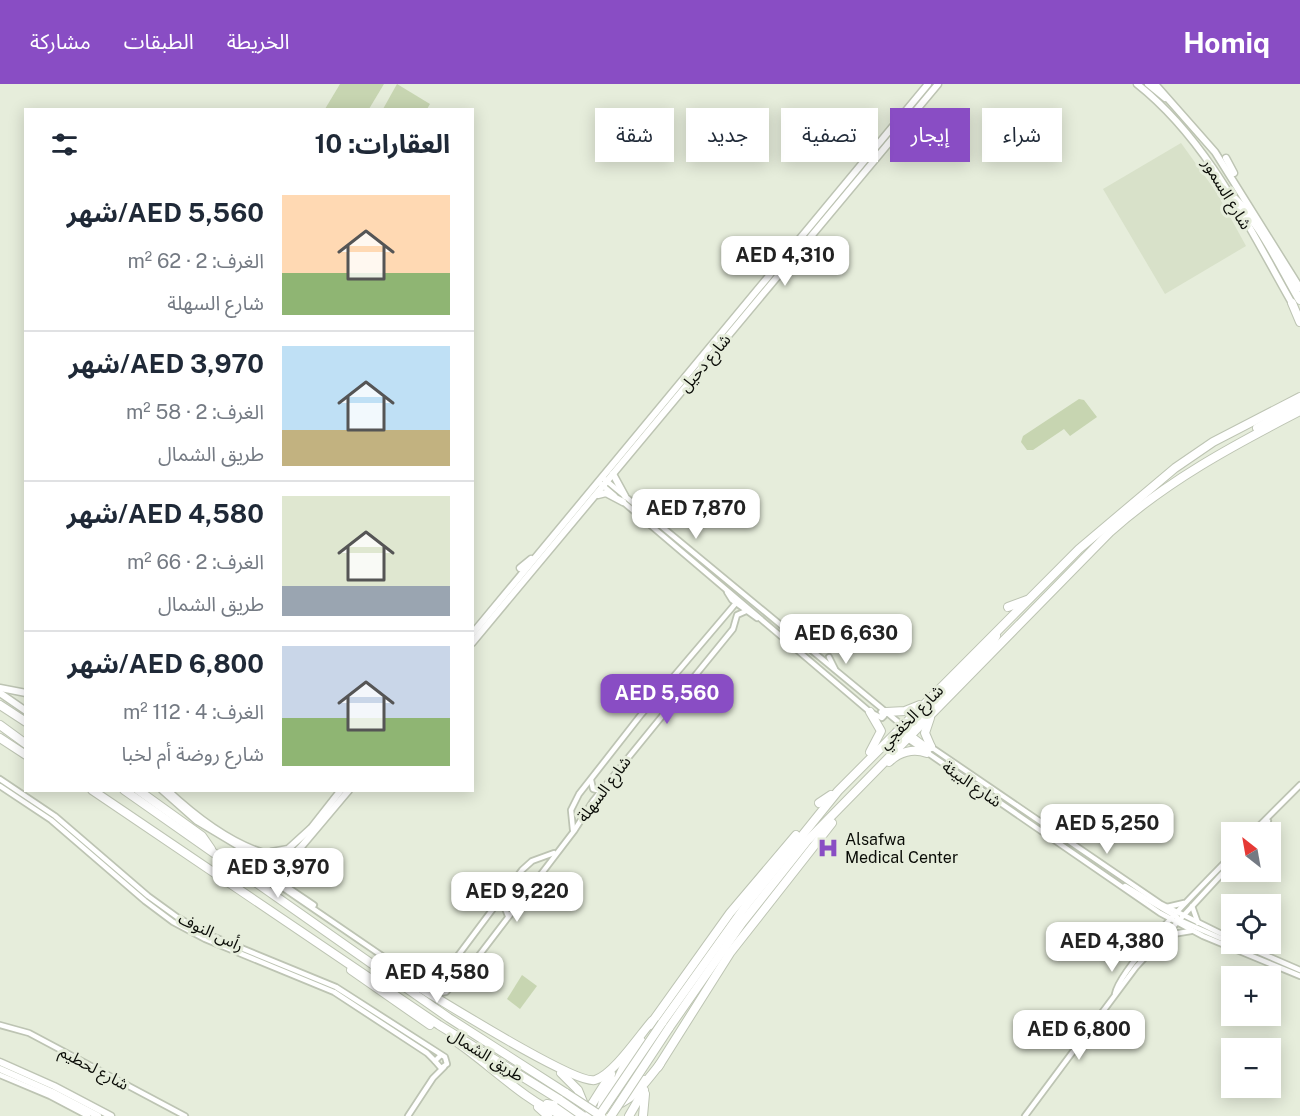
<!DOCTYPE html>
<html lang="ar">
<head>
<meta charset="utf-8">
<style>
  body { margin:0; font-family:"Public Sans","Noto Sans Arabic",sans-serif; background:#f2f2f3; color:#1f2937; direction:rtl; height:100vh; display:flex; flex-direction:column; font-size:22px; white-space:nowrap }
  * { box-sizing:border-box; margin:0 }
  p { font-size:20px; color:#747a83 }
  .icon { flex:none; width:33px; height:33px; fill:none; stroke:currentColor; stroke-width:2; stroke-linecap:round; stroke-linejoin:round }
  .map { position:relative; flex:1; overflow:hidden; direction:ltr }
  .details { position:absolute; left:24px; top:24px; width:450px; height:684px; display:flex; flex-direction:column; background:#fff; border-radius:0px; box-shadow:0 3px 15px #0003; direction:rtl }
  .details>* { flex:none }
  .banner { position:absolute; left:492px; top:24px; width:570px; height:54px; direction:rtl; display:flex; gap:12px }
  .needle { width:39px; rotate:329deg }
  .tools { position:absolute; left:1221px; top:738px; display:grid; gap:12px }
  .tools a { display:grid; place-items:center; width:60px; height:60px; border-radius:0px; background:#fff; box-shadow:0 3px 15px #0003; font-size:30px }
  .price { position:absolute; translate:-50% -51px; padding:0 14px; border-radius:12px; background:#fff; color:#222; font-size:20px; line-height:39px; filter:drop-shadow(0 2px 3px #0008) }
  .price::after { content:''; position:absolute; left:50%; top:36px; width:18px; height:14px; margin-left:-9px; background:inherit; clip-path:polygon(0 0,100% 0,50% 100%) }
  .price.active { background:#894dc4; color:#fff }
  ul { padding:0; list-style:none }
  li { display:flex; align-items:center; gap:18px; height:150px; padding:0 24px }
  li+li { border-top:2px solid #e0e1e3 }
  li span { display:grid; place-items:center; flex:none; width:168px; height:120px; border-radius:0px; color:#555 }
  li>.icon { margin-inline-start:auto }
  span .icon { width:72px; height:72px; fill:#fffc; stroke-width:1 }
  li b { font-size:26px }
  h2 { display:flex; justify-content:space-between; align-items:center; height:72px; padding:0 24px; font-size:26px }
  .tag { padding:0 21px; border-radius:0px; background:#fff; box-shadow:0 3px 15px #0003; font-size:21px; line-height:54px }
  .tag.active { background:#894dc4; color:#fff }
  header { display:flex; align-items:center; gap:36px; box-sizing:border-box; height:84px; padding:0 30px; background:#894dc4; color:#fff }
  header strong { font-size:28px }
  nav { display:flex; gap:33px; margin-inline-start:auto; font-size:21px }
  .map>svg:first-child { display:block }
  .built { fill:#d8e1c9 }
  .green { fill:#c7d5b1 }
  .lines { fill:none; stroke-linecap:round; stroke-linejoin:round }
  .minor-casing { stroke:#bdc4b3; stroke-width:8 }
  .major-casing { stroke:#bdc4b3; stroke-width:9 }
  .highway-casing { stroke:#bdc4b3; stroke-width:10 }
  .minor { stroke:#fff; stroke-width:4.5 }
  .major { stroke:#fff; stroke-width:6 }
  .highway { stroke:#fff; stroke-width:8 }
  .highway-bridge-casing { stroke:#bdc4b3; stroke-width:10; stroke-linecap:butt }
  .highway-bridge { stroke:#fff; stroke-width:8 }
  .labels { text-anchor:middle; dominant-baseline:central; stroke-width:6; stroke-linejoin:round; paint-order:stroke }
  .street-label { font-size:16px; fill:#0a0c07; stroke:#e6eddb }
  .poi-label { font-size:16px; fill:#0a0c07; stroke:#e6eddb; text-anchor:start }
</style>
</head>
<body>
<header>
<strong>Homiq</strong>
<nav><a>الخريطة</a><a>الطبقات</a><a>مشاركة</a></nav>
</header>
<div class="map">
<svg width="1300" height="1032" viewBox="0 0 1300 1032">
  <rect width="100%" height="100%" fill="#e6eddb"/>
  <!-- built -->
  <polygon class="built" points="1181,59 1217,109 1246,162 1165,210 1103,105"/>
  <!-- green -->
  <g class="green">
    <polygon points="340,0 384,0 369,25 325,25"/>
    <polygon points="397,0 430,20 427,25 383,25"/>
    <polygon points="1079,315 1084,316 1097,333 1070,352 1064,345 1033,366 1027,366 1021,358 1023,352"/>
    <polygon points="522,891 537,902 520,925 507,915"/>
  </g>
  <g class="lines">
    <defs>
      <g id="minor">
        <polyline points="603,394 903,642"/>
        <polyline points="601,400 615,412"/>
        <polyline points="622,417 870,628 882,634 884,632 881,628"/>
        <polyline points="727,508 732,516 757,534"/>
        <polyline points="829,573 835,585"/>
        <polyline points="896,647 1160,829 1203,852 1300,892"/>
        <polyline points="931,663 1161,820 1232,855"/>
        <polyline points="0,695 55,732 148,812 177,833 207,850 336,903 445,973 447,980 441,984 435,977 441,971"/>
        <polyline points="591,696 593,705 601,707"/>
        <polyline points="0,702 51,736 145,817 173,838 205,855 334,908 427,969 435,977"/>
        <polyline points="573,746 571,726 579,710 640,632 736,519"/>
        <polyline points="1253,748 1300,701"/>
        <polyline points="1259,748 1268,737"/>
        <polyline points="277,789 283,800 314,821"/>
        <polyline points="269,791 283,804 432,906 439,909 446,908 474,878 574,747 593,717 733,545 737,531 746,527"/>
        <polyline points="1125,802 1177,833"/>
        <polyline points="496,822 504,822 508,832"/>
        <polyline points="1192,822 1198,839"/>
        <polyline points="1167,823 1184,819"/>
        <polyline points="1177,835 1227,857"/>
        <polyline points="1167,851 1191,847"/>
        <polyline points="1240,860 1300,886"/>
        <polyline points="460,871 470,882"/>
        <polyline points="431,903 440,903 451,881 522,786 532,777 554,769"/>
        <path d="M1115,910C1120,882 1208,796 1232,771"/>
        <polyline points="0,941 29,949 185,1032"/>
        <polyline points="0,991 50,1012 88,1032"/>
        <polyline points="408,1032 433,994 444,983"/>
        <polyline points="1025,1032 1136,883 1232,779"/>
      </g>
      <g id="major">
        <path d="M1137,0C1208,56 1249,144 1293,221"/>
        <polyline points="1148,0 1165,14"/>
        <polyline points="1155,0 1215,68 1300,204"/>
        <polyline points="1226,74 1234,89"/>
        <polyline points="613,390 625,412"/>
        <polyline points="598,411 606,409 623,418"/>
        <polyline points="520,484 531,475"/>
        <polyline points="472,550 928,0"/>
        <polyline points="472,559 938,0"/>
        <polyline points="0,604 26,609"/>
        <polyline points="0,609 26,627"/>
        <polyline points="162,706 197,737 252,770 260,782"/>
        <path d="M167,706C196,733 236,764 275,772L281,782"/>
        <polyline points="308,748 341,706"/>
        <polyline points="271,768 288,765 310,745"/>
        <polyline points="269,771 262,776 260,782 264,789 272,791 301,763 349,706"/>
        <polyline points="0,978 54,1002 111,1032"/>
        <polyline points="0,985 52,1008 98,1032"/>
      </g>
      <g id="highway">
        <path d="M1227,109C1257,130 1281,184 1300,216"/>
        <polyline points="1292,219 1300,238"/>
        <polyline points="1257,344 1300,320"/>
        <polyline points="1008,523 1027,516"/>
        <polyline points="0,621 26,638"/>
        <polyline points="870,628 881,647 870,668"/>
        <polyline points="886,628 905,627 920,621"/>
        <polyline points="930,634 925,649 931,663"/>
        <polyline points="0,641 26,660"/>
        <polyline points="906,649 926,664 931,663"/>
        <polyline points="0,654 26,671"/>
        <polyline points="906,655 907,645 990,563 996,552"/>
        <path d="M889,678C899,668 913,664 927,669"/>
        <polyline points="92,706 439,941 560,1016"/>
        <polyline points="124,706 449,934 566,1009"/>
        <polyline points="138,706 202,752 211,765"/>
        <polyline points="819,719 831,711"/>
        <path d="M377,878C408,895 573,1002 595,996C613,991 639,952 652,937"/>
        <polyline points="351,886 430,941"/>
        <polyline points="662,939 747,820 838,707 1079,465 1175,384 1213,358 1300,313"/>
        <polyline points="650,941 730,829 796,751"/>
        <path d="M669,944L742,839L807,757L1110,448C1167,397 1232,362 1300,327"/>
        <path d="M455,957C483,975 530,1021 558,1029C570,1032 579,1029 590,1028C628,1023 638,1008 660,980"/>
        <polyline points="627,976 619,993 621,1002 631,1005 644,996"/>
        <polyline points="625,979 641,957"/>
        <polyline points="658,983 730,869 832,739"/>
        <polyline points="561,989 578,1006 585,1023"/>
        <polyline points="547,1020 564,1023 572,1019"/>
        <polyline points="538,1023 548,1032"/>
        <polyline points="587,1028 611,990"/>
        <polyline points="600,1029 605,1008 613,996"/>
        <polyline points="629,1032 644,1006"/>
        <polyline points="643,1032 645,1010"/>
      </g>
    </defs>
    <!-- minor casing -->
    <use href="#minor" class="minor-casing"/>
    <!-- major casing -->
    <use href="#major" class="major-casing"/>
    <!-- highway casing -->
    <use href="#highway" class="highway-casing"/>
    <!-- minor -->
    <use href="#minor" class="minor"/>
    <!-- major -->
    <use href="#major" class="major"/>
    <!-- highway -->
    <use href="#highway" class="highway"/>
    <defs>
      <g id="highway-bridge">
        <polyline points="566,1009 601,1032"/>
        <polyline points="560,1016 583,1032"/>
        <polyline points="599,1032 662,939"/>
        <polyline points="611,1032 669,944"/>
      </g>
    </defs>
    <!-- highway-bridge casing -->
    <use href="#highway-bridge" class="highway-bridge-casing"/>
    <!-- highway-bridge -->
    <use href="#highway-bridge" class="highway-bridge"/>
  </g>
  <!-- icons -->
  <defs>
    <symbol id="hospital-bare" viewBox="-9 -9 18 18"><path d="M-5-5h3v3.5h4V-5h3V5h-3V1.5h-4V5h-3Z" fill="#894dc4" stroke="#e6eddb" stroke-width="2.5" paint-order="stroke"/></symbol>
  </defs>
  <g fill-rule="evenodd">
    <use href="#hospital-bare" x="813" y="749" width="30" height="30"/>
  </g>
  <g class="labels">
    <!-- street labels -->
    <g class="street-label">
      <text transform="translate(1227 110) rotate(59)">شارع السمور</text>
      <text transform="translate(705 279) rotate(-50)">شارع دحيل</text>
      <text transform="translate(911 633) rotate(-45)">شارع الخفجي</text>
      <text transform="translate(972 700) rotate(35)">شارع البيئة</text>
      <text transform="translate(604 705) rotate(-53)">شارع السهلة</text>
      <text transform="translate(211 848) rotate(25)">رأس النوف</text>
      <text transform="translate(486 971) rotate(32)">طريق الشمال</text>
      <text transform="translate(94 984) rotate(28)">شارع لحطيم</text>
    </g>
    <!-- poi labels -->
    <g class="poi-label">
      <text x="845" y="755">Alsafwa<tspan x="845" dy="18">Medical Center</tspan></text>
    </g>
  </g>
</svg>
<div class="tools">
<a><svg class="needle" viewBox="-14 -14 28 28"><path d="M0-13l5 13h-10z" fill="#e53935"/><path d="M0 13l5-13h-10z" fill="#747a83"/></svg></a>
<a><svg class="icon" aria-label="locate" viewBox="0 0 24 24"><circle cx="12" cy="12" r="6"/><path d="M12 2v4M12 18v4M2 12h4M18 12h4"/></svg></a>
<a>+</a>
<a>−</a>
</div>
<b class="price" style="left:785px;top:203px">AED 4,310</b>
<b class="price" style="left:696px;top:456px">AED 7,870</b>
<b class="price" style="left:846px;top:581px">AED 6,630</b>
<b class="price active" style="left:667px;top:641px">AED 5,560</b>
<b class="price" style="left:1107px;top:771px">AED 5,250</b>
<b class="price" style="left:278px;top:815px">AED 3,970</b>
<b class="price" style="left:517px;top:839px">AED 9,220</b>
<b class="price" style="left:1112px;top:889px">AED 4,380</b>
<b class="price" style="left:437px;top:920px">AED 4,580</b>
<b class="price" style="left:1079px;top:977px">AED 6,800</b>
<div class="banner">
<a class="tag">شراء</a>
<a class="tag active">إيجار</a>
<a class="tag">تصفية</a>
<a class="tag">جديد</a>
<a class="tag">شقة</a>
</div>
<section class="details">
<h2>العقارات: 10<svg class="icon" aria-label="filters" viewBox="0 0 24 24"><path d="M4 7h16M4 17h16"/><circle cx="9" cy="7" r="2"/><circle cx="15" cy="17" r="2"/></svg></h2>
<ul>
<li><span style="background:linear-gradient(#ffd9b3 65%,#8fb573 0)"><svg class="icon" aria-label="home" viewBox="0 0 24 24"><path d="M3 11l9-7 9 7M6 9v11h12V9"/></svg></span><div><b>AED 5,560/شهر</b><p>الغرف: 2 · 62 m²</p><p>شارع السهلة</p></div></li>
<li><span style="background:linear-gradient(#bfe0f5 70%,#c2b280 0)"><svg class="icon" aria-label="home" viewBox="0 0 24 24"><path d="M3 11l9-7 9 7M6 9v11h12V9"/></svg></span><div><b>AED 3,970/شهر</b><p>الغرف: 2 · 58 m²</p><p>طريق الشمال</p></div></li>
<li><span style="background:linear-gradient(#dfe7d0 75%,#9aa5b1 0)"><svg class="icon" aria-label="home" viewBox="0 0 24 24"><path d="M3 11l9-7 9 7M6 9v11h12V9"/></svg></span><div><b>AED 4,580/شهر</b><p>الغرف: 2 · 66 m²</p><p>طريق الشمال</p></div></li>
<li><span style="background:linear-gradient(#c9d6e8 60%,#8fb573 0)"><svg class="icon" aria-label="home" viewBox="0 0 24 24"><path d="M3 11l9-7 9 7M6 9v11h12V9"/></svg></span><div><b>AED 6,800/شهر</b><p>الغرف: 4 · 112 m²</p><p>شارع روضة أم لخبا</p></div></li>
</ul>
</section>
</div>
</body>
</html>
